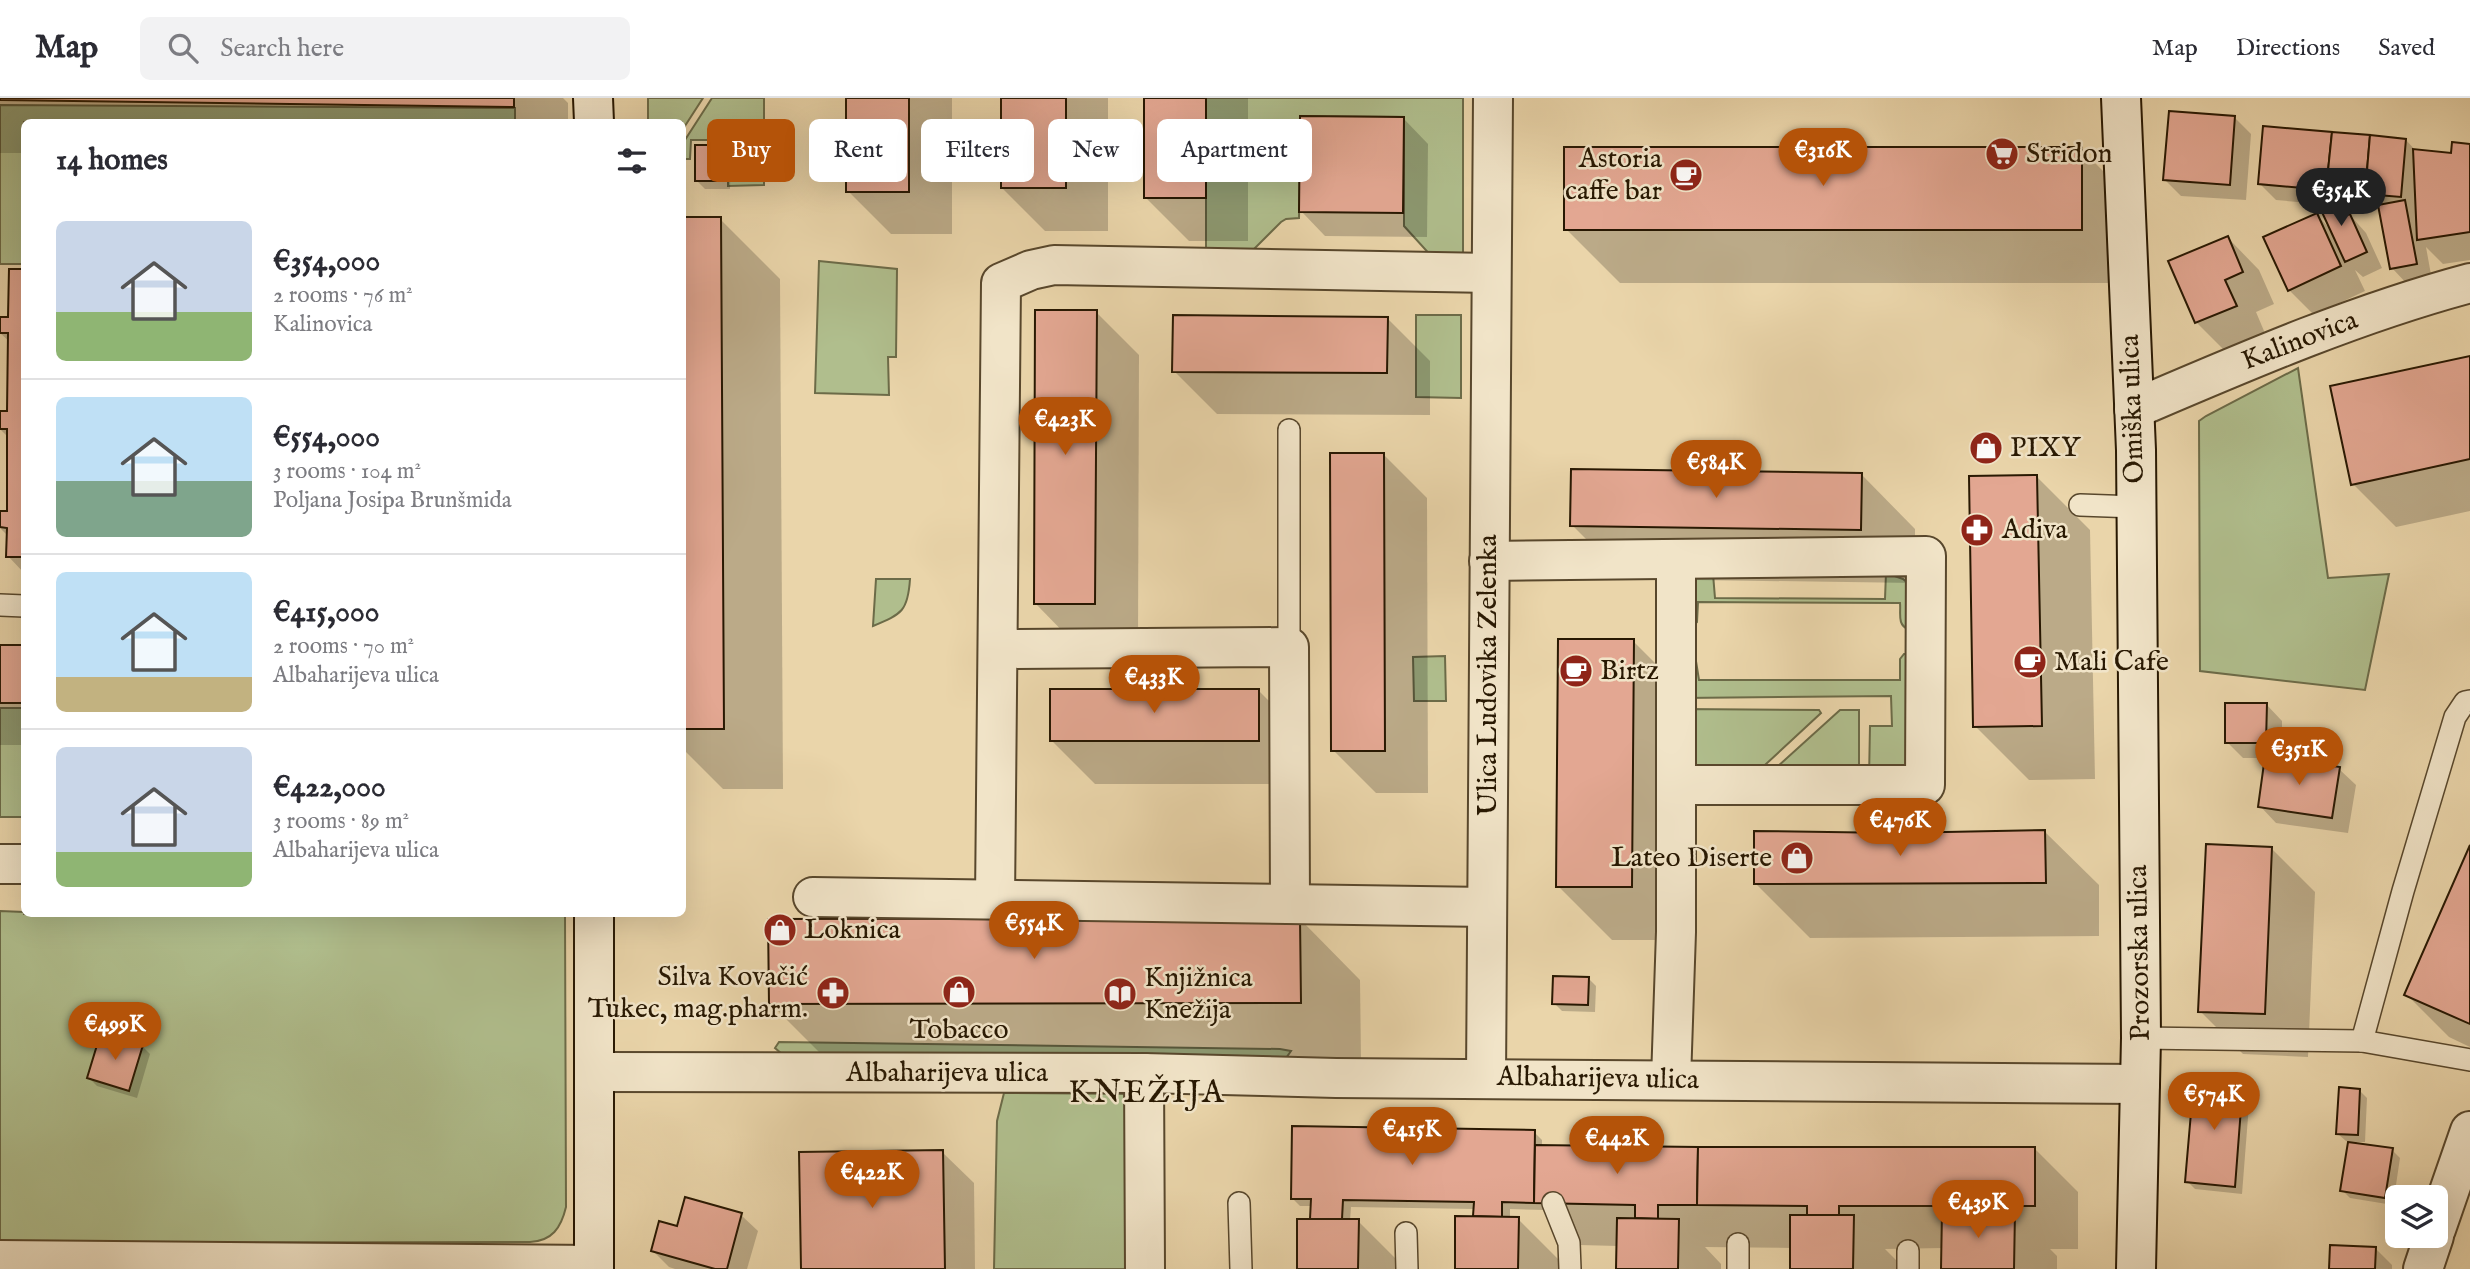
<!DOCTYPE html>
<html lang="en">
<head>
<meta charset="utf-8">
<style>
  body { margin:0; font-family:"IM FELL English",serif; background:#f2f2f3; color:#2b2b33; height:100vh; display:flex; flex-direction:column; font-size:26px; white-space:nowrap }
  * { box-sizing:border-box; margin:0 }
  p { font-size:23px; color:#7c7c81 }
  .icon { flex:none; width:38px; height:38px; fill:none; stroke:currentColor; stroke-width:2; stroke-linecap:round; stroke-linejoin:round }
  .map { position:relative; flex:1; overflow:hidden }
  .sheet { position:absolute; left:21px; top:21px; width:665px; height:798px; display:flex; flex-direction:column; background:#fff; border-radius:10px; box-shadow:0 7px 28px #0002 }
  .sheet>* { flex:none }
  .top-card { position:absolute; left:707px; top:21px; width:665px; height:63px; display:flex; gap:14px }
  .controls { position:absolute; left:2385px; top:1087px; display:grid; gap:14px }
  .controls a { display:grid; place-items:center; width:63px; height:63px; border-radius:10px; background:#fff; box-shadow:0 7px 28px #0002; font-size:35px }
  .price { position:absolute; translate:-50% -60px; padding:0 16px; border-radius:24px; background:#b45309; color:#fff; font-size:23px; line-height:46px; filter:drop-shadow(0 2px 4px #0008) }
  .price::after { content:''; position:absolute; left:50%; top:42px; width:21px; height:16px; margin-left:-10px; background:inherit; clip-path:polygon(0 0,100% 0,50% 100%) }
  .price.on { background:#222; color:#fff }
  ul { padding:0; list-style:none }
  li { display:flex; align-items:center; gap:21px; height:175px; padding:0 35px }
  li+li { border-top:2px solid #e1e1e2 }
  li span { display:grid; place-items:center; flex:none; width:196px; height:140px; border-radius:10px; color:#555 }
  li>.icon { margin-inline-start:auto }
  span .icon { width:84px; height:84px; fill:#fffc; stroke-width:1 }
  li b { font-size:30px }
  h2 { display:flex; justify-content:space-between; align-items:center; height:84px; padding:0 35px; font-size:30px }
  .pill { padding:0 24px; border-radius:10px; background:#fff; box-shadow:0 7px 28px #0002; font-size:24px; line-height:63px }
  .pill.on { background:#b45309; color:#fff }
  header { display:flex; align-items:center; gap:42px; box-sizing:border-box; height:98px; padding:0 35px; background:#fff; border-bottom:2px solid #e1e1e2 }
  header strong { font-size:33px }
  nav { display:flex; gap:38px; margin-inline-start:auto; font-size:24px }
  .search { width:490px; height:63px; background:#f2f2f3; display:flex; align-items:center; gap:18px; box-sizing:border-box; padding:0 24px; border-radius:10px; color:#7c7c81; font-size:26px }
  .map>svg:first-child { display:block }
  .green { fill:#b0be8d; stroke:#6c6b48; stroke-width:2 }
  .shadow { fill:#0003 }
  .building { fill:#e3a792; stroke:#281802; stroke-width:2 }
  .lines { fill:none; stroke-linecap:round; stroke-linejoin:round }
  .lane-casing { stroke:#58472c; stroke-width:24 }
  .street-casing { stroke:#58472c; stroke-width:42 }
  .secondary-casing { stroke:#281802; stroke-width:42 }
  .lane { stroke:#f1e4c8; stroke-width:21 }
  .street { stroke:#f1e4c8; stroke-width:38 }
  .secondary { stroke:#f1e4c8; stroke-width:38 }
  .labels { text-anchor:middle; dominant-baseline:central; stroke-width:5; stroke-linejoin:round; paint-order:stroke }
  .poi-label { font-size:28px; fill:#281802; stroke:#f1e4c8; text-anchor:start }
  .street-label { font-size:28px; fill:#281802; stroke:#f1e4c8 }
  .quarter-label { font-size:32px; letter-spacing:2px; fill:#281802; stroke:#f1e4c8 }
</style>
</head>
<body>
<header>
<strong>Map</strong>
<div class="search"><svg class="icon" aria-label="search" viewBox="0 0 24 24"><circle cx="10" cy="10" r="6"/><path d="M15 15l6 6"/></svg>Search here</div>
<nav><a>Map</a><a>Directions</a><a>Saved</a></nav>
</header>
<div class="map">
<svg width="2470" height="1171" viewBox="0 0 2470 1171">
  <rect width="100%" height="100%" fill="#ead5aa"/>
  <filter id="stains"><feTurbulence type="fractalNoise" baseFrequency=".00286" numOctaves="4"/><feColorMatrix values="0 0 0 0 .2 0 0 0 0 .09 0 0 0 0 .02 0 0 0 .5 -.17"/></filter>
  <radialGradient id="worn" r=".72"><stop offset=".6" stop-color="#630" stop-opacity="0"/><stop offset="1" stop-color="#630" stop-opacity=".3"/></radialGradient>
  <!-- green -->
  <g class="green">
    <polygon points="648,0 703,0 683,31 682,24 648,24"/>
    <polygon points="712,0 764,0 764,87 728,88 728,42 691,42 690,61 683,61 683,45"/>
    <polygon points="1206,0 1463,0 1463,160 1434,161 1404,128 1404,19 1301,18 1299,120 1286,121 1281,124 1246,159 1206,159"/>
    <polygon points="0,7 515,10 515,24 24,24 24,166 0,166"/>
    <polygon points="819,163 897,171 896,259 888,259 889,297 815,295"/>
    <polygon points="1416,217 1461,217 1461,300 1416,299"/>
    <polygon points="2298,270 2328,480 2389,476 2365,592 2200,573 2199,323 2206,318"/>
    <path d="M1886,475L1903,481L1909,486L1908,531C1897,527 1901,515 1900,505L1698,504L1697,524L1692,529L1695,480L1713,476L1715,500L1885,501Z"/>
    <path d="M876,481H910C908,513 902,516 873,528Z"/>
    <polygon points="1904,556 1908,556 1908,670 1869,681 1870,628 1892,628 1891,598 1683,600 1695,557 1699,582 1900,582 1900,561"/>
    <polygon points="1445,558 1446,603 1414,603 1413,559"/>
    <rect x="0" y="610" width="24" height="109"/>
    <polygon points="1682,611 1819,612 1821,615 1752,679 1695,674"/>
    <polygon points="1840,612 1859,612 1859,681 1766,679"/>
    <path d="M0,813L24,814V816H565L566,1109C561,1130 552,1143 530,1144L0,1145Z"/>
    <polygon points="779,944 1280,951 1291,953 1286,960 782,956 775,950"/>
    <polygon points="1004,995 1128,996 1128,1171 994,1171 997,1023"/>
  </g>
  <!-- shadow -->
  <g class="shadow">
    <polygon points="0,0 563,0 568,5 568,24 24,24 24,55 0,55"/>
    <polygon points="848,0 952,0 952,136 891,136 848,93"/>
    <polygon points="1002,0 1108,0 1108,133 1045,133 1002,90"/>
    <polygon points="1146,0 1248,0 1248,143 1189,143 1146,100"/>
    <polygon points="2235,20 2251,36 2246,102 2181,98 2164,81"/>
    <polygon points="1404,21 1428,46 1427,139 1325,138 1301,113"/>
    <polygon points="2406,42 2416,53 2452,57 2470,48 2470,162 2443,166 2426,149 2432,182 2408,187 2392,170 2380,111 2342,108 2366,135 2382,170 2363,179 2355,172 2365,193 2314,217 2289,192 2317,117 2332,133 2320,106 2276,102 2260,86"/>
    <polygon points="723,49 731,57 730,91 705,91 697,83"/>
    <polygon points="2081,51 2135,105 2135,185 1620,185 1566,131"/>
    <polygon points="682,121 720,121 780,181 783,691 723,691 682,650"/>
    <polygon points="2228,140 2259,172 2274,206 2256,214 2267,240 2228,256 2196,224"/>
    <polygon points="11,172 24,173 24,475 8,458 8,438 0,430 0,415 8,415 9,340 0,331 0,314 9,315 10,244 0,235 10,220"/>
    <polygon points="1096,214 1139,257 1138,549 1078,549 1035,505"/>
    <polygon points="1387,220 1430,263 1430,317 1217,316 1174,273"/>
    <polygon points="2470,260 2470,413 2396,429 2353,386"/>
    <polygon points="1384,357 1427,400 1428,695 1376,695 1333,652"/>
    <polygon points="1862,377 1915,431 1915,485 1626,481 1572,427"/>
    <polygon points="2036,378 2090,432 2095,681 2029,682 1975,628"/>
    <polygon points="1633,543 1687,597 1686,842 1612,842 1558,788"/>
    <rect x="0" y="548" width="24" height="99"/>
    <polygon points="1258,592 1301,635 1301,686 1095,686 1052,643"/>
    <polygon points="2266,606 2282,623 2282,662 2339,671 2356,687 2348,735 2276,725 2260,708 2267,660 2243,660 2227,644"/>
    <polygon points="2045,734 2099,787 2099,838 1810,840 1756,786"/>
    <polygon points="2272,751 2315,794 2308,959 2243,956 2200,913"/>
    <polygon points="2470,752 2470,949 2449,939 2406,896"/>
    <polygon points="1300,821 1360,882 1361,964 831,966 770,905"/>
    <polygon points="1588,880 1596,888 1595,914 1562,913 1554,905"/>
    <polygon points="142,948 150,956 137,1000 97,988 89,980"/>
    <polygon points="2243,986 2250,994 2242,1096 2195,1091 2187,1083"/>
    <polygon points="2359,992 2367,1000 2365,1044 2357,1044 2357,1047 2392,1052 2400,1060 2393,1107 2350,1100 2342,1092 2349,1044 2346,1043 2338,1036"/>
    <polygon points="1534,1034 1542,1042 1542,1049 2035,1051 2078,1094 2078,1151 2050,1151 2057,1158 2057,1171 1943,1171 1943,1150 1885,1151 1896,1162 1896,1171 1791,1171 1792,1150 1705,1149 1721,1166 1721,1171 1618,1171 1618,1148 1579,1147 1544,1112 1510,1111 1510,1120 1518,1121 1561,1164 1561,1171 1456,1171 1475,1120 1475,1111 1351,1109 1350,1123 1358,1123 1401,1166 1401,1171 1298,1171 1315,1123 1313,1108 1300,1108 1292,1100"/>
    <polygon points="942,1054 974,1085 975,1171 803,1171"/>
    <polygon points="741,1117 758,1133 747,1171 675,1171 669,1169 653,1153 678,1130"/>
    <polygon points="2375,1150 2392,1167 2392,1171 2331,1171"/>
  </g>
  <!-- building -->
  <g class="building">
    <polygon points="0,0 514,0 514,9 0,2"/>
    <rect x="846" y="0" width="63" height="94"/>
    <rect x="1001" y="0" width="65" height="90"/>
    <rect x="1144" y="0" width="62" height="100"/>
    <polygon points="2169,13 2235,18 2230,87 2163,82"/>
    <polygon points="1300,18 1404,19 1403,115 1299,114"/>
    <polygon points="2263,28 2332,34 2326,92 2258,86"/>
    <polygon points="2332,34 2370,37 2365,96 2326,92"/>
    <polygon points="2370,37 2406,41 2401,99 2365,96"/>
    <polygon points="2452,44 2470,46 2470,134 2417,142 2413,51 2451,55"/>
    <rect x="695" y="47" width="28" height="36"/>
    <rect x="1564" y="49" width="518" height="83"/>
    <polygon points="2330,93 2342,119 2350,116 2367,154 2345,164 2315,99"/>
    <polygon points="2405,102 2417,166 2390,171 2378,107"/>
    <polygon points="2317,115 2341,168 2288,193 2263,139"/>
    <polygon points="682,119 721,119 724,631 682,631"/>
    <polygon points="2228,138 2243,174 2225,182 2237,208 2195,225 2168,163"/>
    <polygon points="9,171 24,171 24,459 6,459 7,430 0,429 0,413 7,413 7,331 0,331 0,313 7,313 8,235 0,235 0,219 8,219"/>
    <polygon points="1035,212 1097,212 1095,506 1034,506"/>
    <polygon points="1173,217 1388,219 1387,275 1172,274"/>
    <polygon points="2470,258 2470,361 2351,387 2330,288"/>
    <polygon points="1330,355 1384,355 1385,653 1331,653"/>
    <polygon points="1571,371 1862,375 1861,432 1570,428"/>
    <polygon points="2037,377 2042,628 1973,629 1969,378"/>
    <polygon points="1558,541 1634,541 1632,789 1556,789"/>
    <rect x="0" y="547" width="24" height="58"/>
    <rect x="1050" y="591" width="209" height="52"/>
    <polygon points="2225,605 2267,605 2266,645 2225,645"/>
    <polygon points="2265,658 2340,669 2332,720 2258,709"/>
    <polygon points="2045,732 2046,785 1754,786 1754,733 1895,735"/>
    <polygon points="2206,746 2272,749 2265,916 2198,914"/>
    <polygon points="2470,747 2470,926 2404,897"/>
    <polygon points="1300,820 1301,905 769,906 768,821"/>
    <polygon points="1553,878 1589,879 1588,907 1552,906"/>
    <polygon points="101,934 143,947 129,993 87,980"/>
    <polygon points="2194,980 2243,984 2235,1089 2185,1084"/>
    <polygon points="2339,989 2360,991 2358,1037 2336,1036"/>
    <polygon points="1292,1028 1535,1032 1534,1105 1502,1104 1502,1119 1473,1118 1474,1104 1343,1102 1342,1121 1310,1121 1311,1101 1291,1101"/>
    <polygon points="2348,1044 2393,1050 2385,1100 2340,1093"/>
    <polygon points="1535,1047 1698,1049 1697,1107 1658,1107 1658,1121 1635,1120 1635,1107 1534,1105"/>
    <polygon points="1698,1049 2035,1049 2035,1108 1997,1108 1997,1113 1964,1113 1964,1108 1839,1108 1839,1117 1807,1117 1807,1108 1697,1107"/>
    <polygon points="943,1052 945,1171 801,1171 799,1054"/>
    <polygon points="685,1099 742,1115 727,1171 715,1171 651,1153 659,1123 677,1128"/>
    <polygon points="1942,1113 2015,1113 2014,1171 1941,1171"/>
    <polygon points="1790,1117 1854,1117 1853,1171 1790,1171"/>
    <polygon points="1455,1118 1519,1119 1518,1171 1455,1171"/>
    <polygon points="1617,1120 1679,1121 1678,1171 1616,1171"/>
    <polygon points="1297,1121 1359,1121 1358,1171 1297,1171"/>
    <polygon points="2330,1147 2376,1149 2375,1171 2329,1171"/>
  </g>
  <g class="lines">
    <defs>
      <g id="lane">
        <polyline points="1289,332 1289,549"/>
        <polyline points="2080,407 2136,409"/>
        <polyline points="0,507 24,508"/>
        <polyline points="2141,940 2362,943 2470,962"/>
        <polyline points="2362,943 2403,793 2455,619 2465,604 2470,603"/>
        <polyline points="1239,1105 1241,1171"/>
        <polyline points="1553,1105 1569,1145 1570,1171"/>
        <polyline points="1406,1135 1407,1171"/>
        <polyline points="1738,1146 1738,1171"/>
        <polyline points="1908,1153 1908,1171"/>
      </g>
      <g id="street">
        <path d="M2134,311C2244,264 2354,216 2470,185"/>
        <polyline points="1489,463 1926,458 1925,687 1676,687"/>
        <polyline points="998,551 1289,549 1290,806"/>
        <polyline points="0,766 24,766"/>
        <polyline points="813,799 1487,809"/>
        <polyline points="995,802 1001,185 1031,172 1054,167 1491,175"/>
        <polyline points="595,974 1144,975 1336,980 2140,986"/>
        <polyline points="1144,975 1145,1171"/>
        <polyline points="1486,980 1493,0"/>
        <polyline points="1671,982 1676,834 1676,461"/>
        <polyline points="2436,1131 2470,1033"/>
        <polyline points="0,1162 593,1167"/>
        <polyline points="2423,1171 2434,1138"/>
      </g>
      <g id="secondary">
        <polyline points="593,0 594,24"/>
        <polyline points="2121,0 2136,352 2141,940 2136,1171"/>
        <polyline points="594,1171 594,816"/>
      </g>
    </defs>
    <!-- lane casing -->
    <use href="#lane" class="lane-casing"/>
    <!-- street casing -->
    <use href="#street" class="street-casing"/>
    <!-- secondary casing -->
    <use href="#secondary" class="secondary-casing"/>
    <!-- lane -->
    <use href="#lane" class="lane"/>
    <!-- street -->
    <use href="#street" class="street"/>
    <!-- secondary -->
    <use href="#secondary" class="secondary"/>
  </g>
  <!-- icons -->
  <defs>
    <symbol id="supermarket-disc" viewBox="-11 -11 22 22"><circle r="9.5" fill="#8f2418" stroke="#f1e4c8"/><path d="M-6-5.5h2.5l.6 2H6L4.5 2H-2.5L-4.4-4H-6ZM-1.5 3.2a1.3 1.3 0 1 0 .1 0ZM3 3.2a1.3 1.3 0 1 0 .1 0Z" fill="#fff"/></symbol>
    <symbol id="cafe-disc" viewBox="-11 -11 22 22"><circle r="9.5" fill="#8f2418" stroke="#f1e4c8"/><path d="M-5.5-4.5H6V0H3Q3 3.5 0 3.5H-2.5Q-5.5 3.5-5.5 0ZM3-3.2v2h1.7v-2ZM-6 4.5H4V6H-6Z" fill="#fff"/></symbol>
    <symbol id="shop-disc" viewBox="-11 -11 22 22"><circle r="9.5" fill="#8f2418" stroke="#f1e4c8"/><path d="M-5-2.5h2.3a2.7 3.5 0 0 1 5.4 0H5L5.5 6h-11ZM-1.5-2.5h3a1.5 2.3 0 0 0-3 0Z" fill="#fff"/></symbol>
    <symbol id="pharmacy-disc" viewBox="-11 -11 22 22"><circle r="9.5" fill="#8f2418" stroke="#f1e4c8"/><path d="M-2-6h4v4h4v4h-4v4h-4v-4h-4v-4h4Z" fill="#fff"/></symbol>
    <symbol id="library-disc" viewBox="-11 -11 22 22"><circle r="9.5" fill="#8f2418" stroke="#f1e4c8"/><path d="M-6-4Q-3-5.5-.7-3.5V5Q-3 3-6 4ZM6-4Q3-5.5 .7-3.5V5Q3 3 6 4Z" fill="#fff"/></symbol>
  </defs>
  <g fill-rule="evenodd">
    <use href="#supermarket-disc" x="1983" y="37" width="38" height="38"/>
    <use href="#cafe-disc" x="1667" y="58" width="38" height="38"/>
    <use href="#shop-disc" x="1967" y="331" width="38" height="38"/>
    <use href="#pharmacy-disc" x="1958" y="413" width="38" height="38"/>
    <use href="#cafe-disc" x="2011" y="545" width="38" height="38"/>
    <use href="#cafe-disc" x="1557" y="554" width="38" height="38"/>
    <use href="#shop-disc" x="1778" y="741" width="38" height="38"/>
    <use href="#shop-disc" x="761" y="813" width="38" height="38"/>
    <use href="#shop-disc" x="940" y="875" width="38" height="38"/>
    <use href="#pharmacy-disc" x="814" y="876" width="38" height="38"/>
    <use href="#library-disc" x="1101" y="877" width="38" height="38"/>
  </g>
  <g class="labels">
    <!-- poi labels -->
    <g class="poi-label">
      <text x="2026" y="56">Stridon</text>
      <text x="1662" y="61" text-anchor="end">Astoria<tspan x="1662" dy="32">caffe bar</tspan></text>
      <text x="2010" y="350">PIXY</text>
      <text x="2002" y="432">Adiva</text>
      <text x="2054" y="564">Mali Cafe</text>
      <text x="1600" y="573">Birtz</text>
      <text x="1772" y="760" text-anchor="end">Lateo Diserte</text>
      <text x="804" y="832">Loknica</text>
      <text x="808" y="879" text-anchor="end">Silva Kovačić<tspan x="808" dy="32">Tukec, mag.pharm.</tspan></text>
      <text x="1144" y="880">Knjižnica<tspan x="1144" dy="32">Knežija</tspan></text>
      <text x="959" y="932" text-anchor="middle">Tobacco</text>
    </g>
    <!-- street labels -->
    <g class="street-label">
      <text transform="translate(2300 243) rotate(-21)">Kalinovica</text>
      <text transform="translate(2133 311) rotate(-92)">Omiška ulica</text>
      <text transform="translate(1488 577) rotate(-90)">Ulica Ludovika Zelenka</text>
      <text transform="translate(2140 855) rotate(-91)">Prozorska ulica</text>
      <text x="947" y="975">Albaharijeva ulica</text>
      <text transform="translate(1598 981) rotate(1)">Albaharijeva ulica</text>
    </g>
    <!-- quarter labels -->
    <g class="quarter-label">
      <text x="1147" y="995">KNEŽIJA</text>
    </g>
  </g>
  <rect width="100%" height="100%" filter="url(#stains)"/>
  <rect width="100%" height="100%" fill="url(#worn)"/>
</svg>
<div class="controls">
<a><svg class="icon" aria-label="layers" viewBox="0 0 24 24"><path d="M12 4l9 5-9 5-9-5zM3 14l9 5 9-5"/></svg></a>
</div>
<b class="price" style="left:1823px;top:90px">€316K</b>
<b class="price on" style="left:2341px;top:130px">€354K</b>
<b class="price" style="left:1065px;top:359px">€423K</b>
<b class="price" style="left:1716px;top:402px">€584K</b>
<b class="price" style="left:1154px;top:617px">€433K</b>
<b class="price" style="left:2299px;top:689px">€351K</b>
<b class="price" style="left:1900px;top:760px">€476K</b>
<b class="price" style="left:1034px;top:863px">€554K</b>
<b class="price" style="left:115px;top:964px">€499K</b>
<b class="price" style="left:2214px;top:1034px">€574K</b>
<b class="price" style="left:1412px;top:1069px">€415K</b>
<b class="price" style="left:1617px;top:1078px">€442K</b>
<b class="price" style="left:872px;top:1112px">€422K</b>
<b class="price" style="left:1978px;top:1142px">€439K</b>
<div class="top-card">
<a class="pill on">Buy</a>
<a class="pill">Rent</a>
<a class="pill">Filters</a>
<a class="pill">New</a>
<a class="pill">Apartment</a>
</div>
<section class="sheet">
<h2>14 homes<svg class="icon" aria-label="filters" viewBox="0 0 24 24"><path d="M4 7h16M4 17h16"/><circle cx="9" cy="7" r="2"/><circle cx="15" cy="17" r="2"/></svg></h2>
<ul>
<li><span style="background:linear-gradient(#c9d6e8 65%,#8fb573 0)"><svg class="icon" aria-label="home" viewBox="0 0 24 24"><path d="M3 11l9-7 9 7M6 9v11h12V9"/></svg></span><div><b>€354,000</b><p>2 rooms · 76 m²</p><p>Kalinovica</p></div></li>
<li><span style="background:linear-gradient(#bfe0f5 60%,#7fa58c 0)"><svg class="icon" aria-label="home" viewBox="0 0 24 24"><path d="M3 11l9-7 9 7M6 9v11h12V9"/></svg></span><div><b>€554,000</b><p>3 rooms · 104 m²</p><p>Poljana Josipa Brunšmida</p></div></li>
<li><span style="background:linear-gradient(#bfe0f5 75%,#c2b280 0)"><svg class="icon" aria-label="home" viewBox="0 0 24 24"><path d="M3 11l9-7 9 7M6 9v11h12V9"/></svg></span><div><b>€415,000</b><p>2 rooms · 70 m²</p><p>Albaharijeva ulica</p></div></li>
<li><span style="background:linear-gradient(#c9d6e8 75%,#8fb573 0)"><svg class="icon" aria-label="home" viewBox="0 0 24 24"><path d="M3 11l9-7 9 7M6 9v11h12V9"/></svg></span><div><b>€422,000</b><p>3 rooms · 89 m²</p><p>Albaharijeva ulica</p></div></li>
</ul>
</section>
</div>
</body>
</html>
